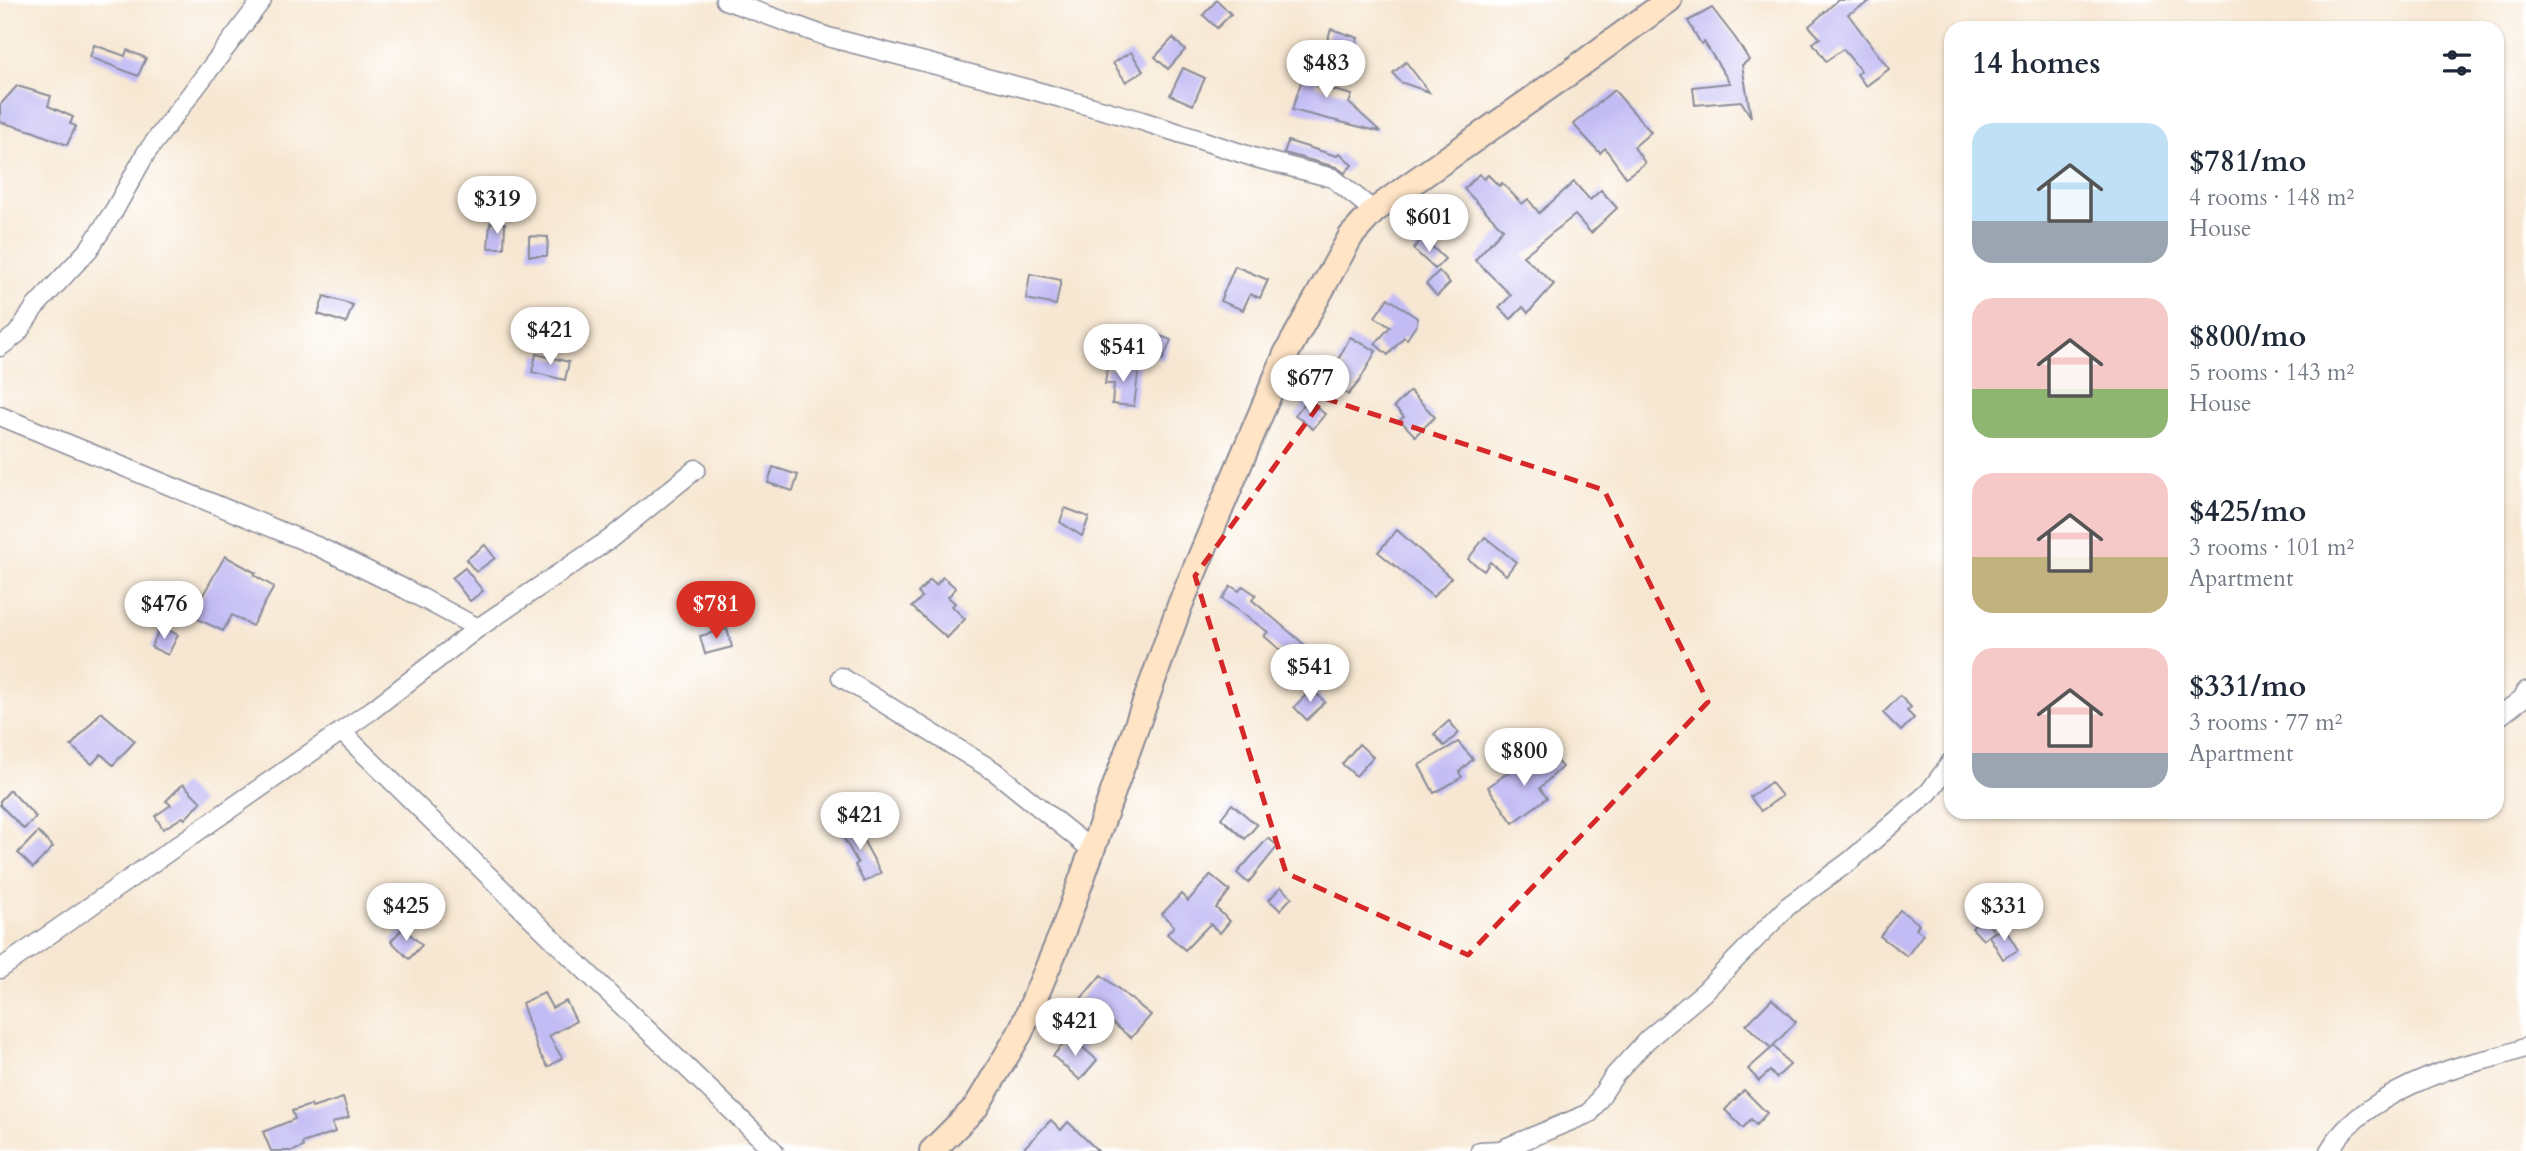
<!DOCTYPE html>
<html lang="en">
<head>
<meta charset="utf-8">
<style>
  body { margin:0; font-family:Cardo,serif; background:#f6f6f7; color:#1f2937; height:100vh; display:flex; flex-direction:column; font-size:26px; white-space:nowrap }
  * { box-sizing:border-box; margin:0 }
  p { font-size:23px; color:#747a83 }
  .icon { flex:none; width:38px; height:38px; fill:none; stroke:currentColor; stroke-width:2; stroke-linecap:round; stroke-linejoin:round }
  .map { position:relative; flex:1; overflow:hidden }
  .side { position:absolute; left:1944px; top:21px; width:560px; height:798px; display:flex; flex-direction:column; background:#fff; border-radius:21px; box-shadow:0 2px 5px #0004 }
  .side>* { flex:none }
  .price { position:absolute; translate:-50% -60px; padding:0 16px; border-radius:24px; background:#fff; color:#222; font-size:23px; line-height:46px; filter:drop-shadow(0 2px 4px #0008) }
  .price::after { content:''; position:absolute; left:50%; top:42px; width:21px; height:16px; margin-left:-10px; background:inherit; clip-path:polygon(0 0,100% 0,50% 100%) }
  .price.selected { background:#d93025; color:#fff }
  ul { padding:0; list-style:none }
  li { display:flex; align-items:center; gap:21px; height:175px; padding:0 28px }
  li span { display:grid; place-items:center; flex:none; width:196px; height:140px; border-radius:21px; color:#555 }
  li>.icon { margin-inline-start:auto }
  span .icon { width:84px; height:84px; fill:#fffc; stroke-width:1 }
  li b { font-size:30px }
  h2 { display:flex; justify-content:space-between; align-items:center; height:84px; padding:0 28px; font-size:30px }
  .map>svg:first-child { display:block }
  .building { fill:#c3bcf4 }
  .lines { fill:none; stroke-linecap:round; stroke-linejoin:round }
  .street-casing { stroke:#898b98; stroke-width:21 }
  .secondary-casing { stroke:#898b98; stroke-width:28 }
  .street { stroke:#fff; stroke-width:18 }
  .secondary { stroke:#ffe4c6; stroke-width:24 }
  .marked { fill:none; stroke:#d62828; stroke-width:5; stroke-dasharray:14 9; stroke-linejoin:round }
</style>
</head>
<body>
<div class="map">
<svg width="2526" height="1151" viewBox="0 0 2526 1151">
  <rect width="100%" height="100%" fill="#fff"/>
  <filter id="ink" filterUnits="userSpaceOnUse"><feTurbulence type="fractalNoise" baseFrequency=".0143" numOctaves="2"/><feDisplacementMap in="SourceGraphic" scale="14" xChannelSelector="R" yChannelSelector="G"/><feConvolveMatrix kernelMatrix="1 2 1 2 8 2 1 2 1" color-interpolation-filters="sRGB"/></filter>
  <filter id="wash" filterUnits="userSpaceOnUse"><feTurbulence type="fractalNoise" baseFrequency=".00686" numOctaves="4" result="noise"/><feDisplacementMap in="SourceGraphic" scale="28" xChannelSelector="R" yChannelSelector="G"/><feGaussianBlur stdDeviation="1.57" result="paint"/><feColorMatrix in="noise" values="0 0 0 0 0 0 0 0 0 0 0 0 0 0 0 0 0 1.4 0 .05"/><feComposite in="paint" operator="in"/></filter>
  <g filter="url(#wash)">
    <rect width="100%" height="100%" fill="#f7e7d2"/>
    <g id="blocks">
      <!-- building -->
      <g class="building">
        <polygon points="1217,0 1231,14 1217,28 1203,15"/>
        <polygon points="1838,0 1873,0 1848,14 1889,69 1866,86 1857,74 1861,71 1843,49 1826,61 1813,43 1820,38 1809,26"/>
        <polygon points="1712,8 1736,39 1749,60 1742,65 1751,117 1741,101 1695,105 1693,87 1730,83 1704,42 1701,44 1688,21"/>
        <polygon points="1331,29 1358,38 1349,65 1322,56"/>
        <polygon points="1173,38 1185,50 1168,69 1155,57"/>
        <polygon points="94,45 125,56 127,50 146,58 138,76 90,57"/>
        <polygon points="1131,52 1143,71 1126,82 1113,63"/>
        <polygon points="1309,57 1323,62 1315,85 1352,95 1349,103 1381,132 1292,110"/>
        <polygon points="1406,62 1429,92 1400,82 1393,73"/>
        <polygon points="1183,68 1205,78 1193,105 1170,95"/>
        <polygon points="17,86 51,96 48,106 73,117 70,124 76,126 67,145 32,131 0,122 0,105"/>
        <polygon points="1614,90 1651,132 1634,147 1645,163 1626,177 1605,148 1600,153 1573,124"/>
        <polygon points="1288,141 1337,156 1340,153 1352,165 1345,173 1336,167 1284,153"/>
        <polygon points="1479,174 1484,179 1488,175 1499,186 1502,183 1522,204 1528,199 1539,213 1574,182 1590,200 1601,190 1617,208 1591,233 1575,215 1523,256 1554,284 1528,313 1523,307 1511,319 1499,308 1511,295 1475,260 1503,229 1464,189"/>
        <polygon points="490,223 505,223 504,248 488,248"/>
        <polygon points="529,236 548,237 547,256 529,256"/>
        <polygon points="1423,238 1445,259 1435,269 1413,249"/>
        <polygon points="1235,266 1268,280 1260,298 1250,294 1243,310 1220,301"/>
        <polygon points="1439,271 1450,283 1437,296 1426,284"/>
        <polygon points="1030,274 1061,280 1056,305 1026,299"/>
        <polygon points="324,296 353,305 346,323 318,314"/>
        <polygon points="1388,298 1417,318 1417,324 1407,339 1404,337 1388,355 1375,344 1390,327 1375,317"/>
        <polygon points="1155,334 1171,340 1163,360 1147,354"/>
        <polygon points="1350,337 1376,351 1359,382 1348,395 1333,381 1345,366 1337,362"/>
        <polygon points="536,354 569,362 565,380 532,372"/>
        <polygon points="1117,364 1139,366 1134,406 1112,404 1114,384 1105,384 1107,368 1116,369"/>
        <polygon points="1410,391 1435,417 1415,436 1400,420 1404,417 1394,407"/>
        <polygon points="1307,400 1325,414 1313,429 1295,415"/>
        <polygon points="773,467 798,475 793,491 768,483"/>
        <polygon points="1065,508 1089,517 1082,536 1060,522"/>
        <polygon points="1397,530 1451,578 1433,597 1378,552"/>
        <polygon points="1485,537 1516,562 1506,575 1490,562 1484,571 1468,559"/>
        <polygon points="485,545 495,558 476,572 466,560"/>
        <polygon points="225,556 256,573 254,575 274,587 252,626 232,615 223,631 191,616"/>
        <polygon points="465,568 483,591 470,601 452,578"/>
        <polygon points="943,577 956,588 948,597 955,603 952,606 965,619 947,638 912,607 922,597 918,593 930,580 936,585"/>
        <polygon points="1231,586 1239,591 1243,586 1256,595 1252,600 1305,645 1298,653 1289,647 1284,653 1264,636 1268,632 1222,599"/>
        <polygon points="161,626 178,635 168,655 151,647"/>
        <polygon points="727,629 732,647 705,654 700,636"/>
        <polygon points="1312,689 1325,702 1307,720 1294,707"/>
        <polygon points="1900,696 1911,707 1907,711 1914,718 1901,731 1883,713"/>
        <polygon points="101,712 135,741 113,765 101,754 92,764 71,746"/>
        <polygon points="1449,721 1459,733 1444,746 1434,734"/>
        <polygon points="1458,742 1473,759 1459,772 1462,777 1434,793 1419,765"/>
        <polygon points="1359,744 1373,757 1356,776 1342,764"/>
        <polygon points="1550,754 1562,767 1540,788 1547,798 1513,823 1488,787 1521,763 1528,774"/>
        <polygon points="1771,782 1782,796 1761,811 1750,797"/>
        <polygon points="183,784 201,802 185,819 183,817 163,829 155,816 171,805 166,801"/>
        <polygon points="10,790 36,817 24,829 0,805 0,801"/>
        <polygon points="1232,804 1257,825 1245,839 1221,818"/>
        <polygon points="853,821 881,873 864,882 855,865 858,863 839,830"/>
        <polygon points="38,832 53,847 33,868 18,853"/>
        <polygon points="1268,838 1278,846 1248,883 1237,873"/>
        <polygon points="1211,875 1230,891 1216,908 1230,921 1220,933 1210,924 1185,950 1167,934 1174,926 1162,914 1181,894 1188,901"/>
        <polygon points="1281,887 1292,897 1280,910 1269,900"/>
        <polygon points="1900,910 1919,924 1916,929 1923,934 1907,956 1880,936"/>
        <polygon points="1983,918 1994,931 1983,940 1972,928"/>
        <polygon points="2004,927 2018,950 2003,959 1989,936"/>
        <polygon points="403,928 422,945 409,959 391,941"/>
        <polygon points="1101,975 1151,1015 1131,1038 1098,1011 1095,1014 1079,1001"/>
        <polygon points="544,993 552,1008 566,1001 576,1021 549,1036 562,1058 548,1067 538,1051 522,1003"/>
        <polygon points="1772,999 1796,1022 1771,1048 1746,1025"/>
        <polygon points="1070,1036 1097,1060 1080,1080 1053,1056"/>
        <polygon points="1774,1046 1790,1065 1776,1078 1770,1071 1759,1081 1748,1069"/>
        <polygon points="1744,1090 1767,1113 1756,1125 1751,1119 1743,1128 1725,1110"/>
        <polygon points="343,1098 349,1117 332,1123 335,1132 302,1143 303,1147 293,1151 271,1151 263,1132 295,1119 292,1111 311,1105 312,1108"/>
        <polygon points="1051,1120 1061,1130 1068,1122 1098,1151 1021,1151"/>
      </g>
    </g>
  </g>
  <g filter="url(#ink)">
    <use href="#blocks" fill-opacity="0" stroke="#898b98" stroke-width="2"/>
    <g class="lines">
      <defs>
        <g id="street">
          <polyline points="725,0 828,37 1036,91 1139,120 1256,158 1333,178 1374,211"/>
          <polyline points="0,347 17,334 35,307 89,249 115,209 146,153 262,0"/>
          <polyline points="0,416 319,547 405,589 478,628"/>
          <polyline points="841,677 994,771 1092,850"/>
          <polyline points="2497,718 2523,698 2526,691"/>
          <polyline points="342,732 567,953 774,1151"/>
          <polyline points="0,969 372,710 478,628 610,539 696,469"/>
          <polyline points="1480,1151 1500,1150 1590,1113 1614,1076 1647,1040 1704,992 1788,906 1850,861 1929,792 1951,762"/>
          <path d="M2329,1151C2352,1111 2405,1085 2448,1070C2473,1061 2501,1058 2526,1047"/>
        </g>
        <polyline id="secondary" points="932,1151 976,1107 1020,1033 1063,931 1180,605 1286,354 1351,236 1374,211 1408,186 1569,73 1669,0"/>
      </defs>
      <!-- street casing -->
      <use href="#street" class="street-casing"/>
      <!-- secondary casing -->
      <use href="#secondary" class="secondary-casing"/>
      <!-- street -->
      <use href="#street" class="street"/>
      <!-- secondary -->
      <use href="#secondary" class="secondary"/>
    </g>
  </g>
  <!-- marked area -->
  <path class="marked" d="M1324,398L1604,490L1708,702L1468,955L1286,873L1195,576Z"/>
</svg>
<b class="price" style="left:1326px;top:100px">$483</b>
<b class="price" style="left:497px;top:236px">$319</b>
<b class="price" style="left:1429px;top:254px">$601</b>
<b class="price" style="left:550px;top:367px">$421</b>
<b class="price" style="left:1123px;top:384px">$541</b>
<b class="price" style="left:1310px;top:415px">$677</b>
<b class="price" style="left:164px;top:641px">$476</b>
<b class="price selected" style="left:716px;top:641px">$781</b>
<b class="price" style="left:1310px;top:704px">$541</b>
<b class="price" style="left:1524px;top:788px">$800</b>
<b class="price" style="left:860px;top:852px">$421</b>
<b class="price" style="left:406px;top:943px">$425</b>
<b class="price" style="left:2004px;top:943px">$331</b>
<b class="price" style="left:1075px;top:1058px">$421</b>
<section class="side">
<h2>14 homes<svg class="icon" aria-label="filters" viewBox="0 0 24 24"><path d="M4 7h16M4 17h16"/><circle cx="9" cy="7" r="2"/><circle cx="15" cy="17" r="2"/></svg></h2>
<ul>
<li><span style="background:linear-gradient(#bfe0f5 70%,#9aa5b1 0)"><svg class="icon" aria-label="home" viewBox="0 0 24 24"><path d="M3 11l9-7 9 7M6 9v11h12V9"/></svg></span><div><b>$781/mo</b><p>4 rooms · 148 m²</p><p>House</p></div></li>
<li><span style="background:linear-gradient(#f6c9c9 65%,#8fb573 0)"><svg class="icon" aria-label="home" viewBox="0 0 24 24"><path d="M3 11l9-7 9 7M6 9v11h12V9"/></svg></span><div><b>$800/mo</b><p>5 rooms · 143 m²</p><p>House</p></div></li>
<li><span style="background:linear-gradient(#f6c9c9 60%,#c2b280 0)"><svg class="icon" aria-label="home" viewBox="0 0 24 24"><path d="M3 11l9-7 9 7M6 9v11h12V9"/></svg></span><div><b>$425/mo</b><p>3 rooms · 101 m²</p><p>Apartment</p></div></li>
<li><span style="background:linear-gradient(#f6c9c9 75%,#9aa5b1 0)"><svg class="icon" aria-label="home" viewBox="0 0 24 24"><path d="M3 11l9-7 9 7M6 9v11h12V9"/></svg></span><div><b>$331/mo</b><p>3 rooms · 77 m²</p><p>Apartment</p></div></li>
</ul>
</section>
</div>
</body>
</html>
